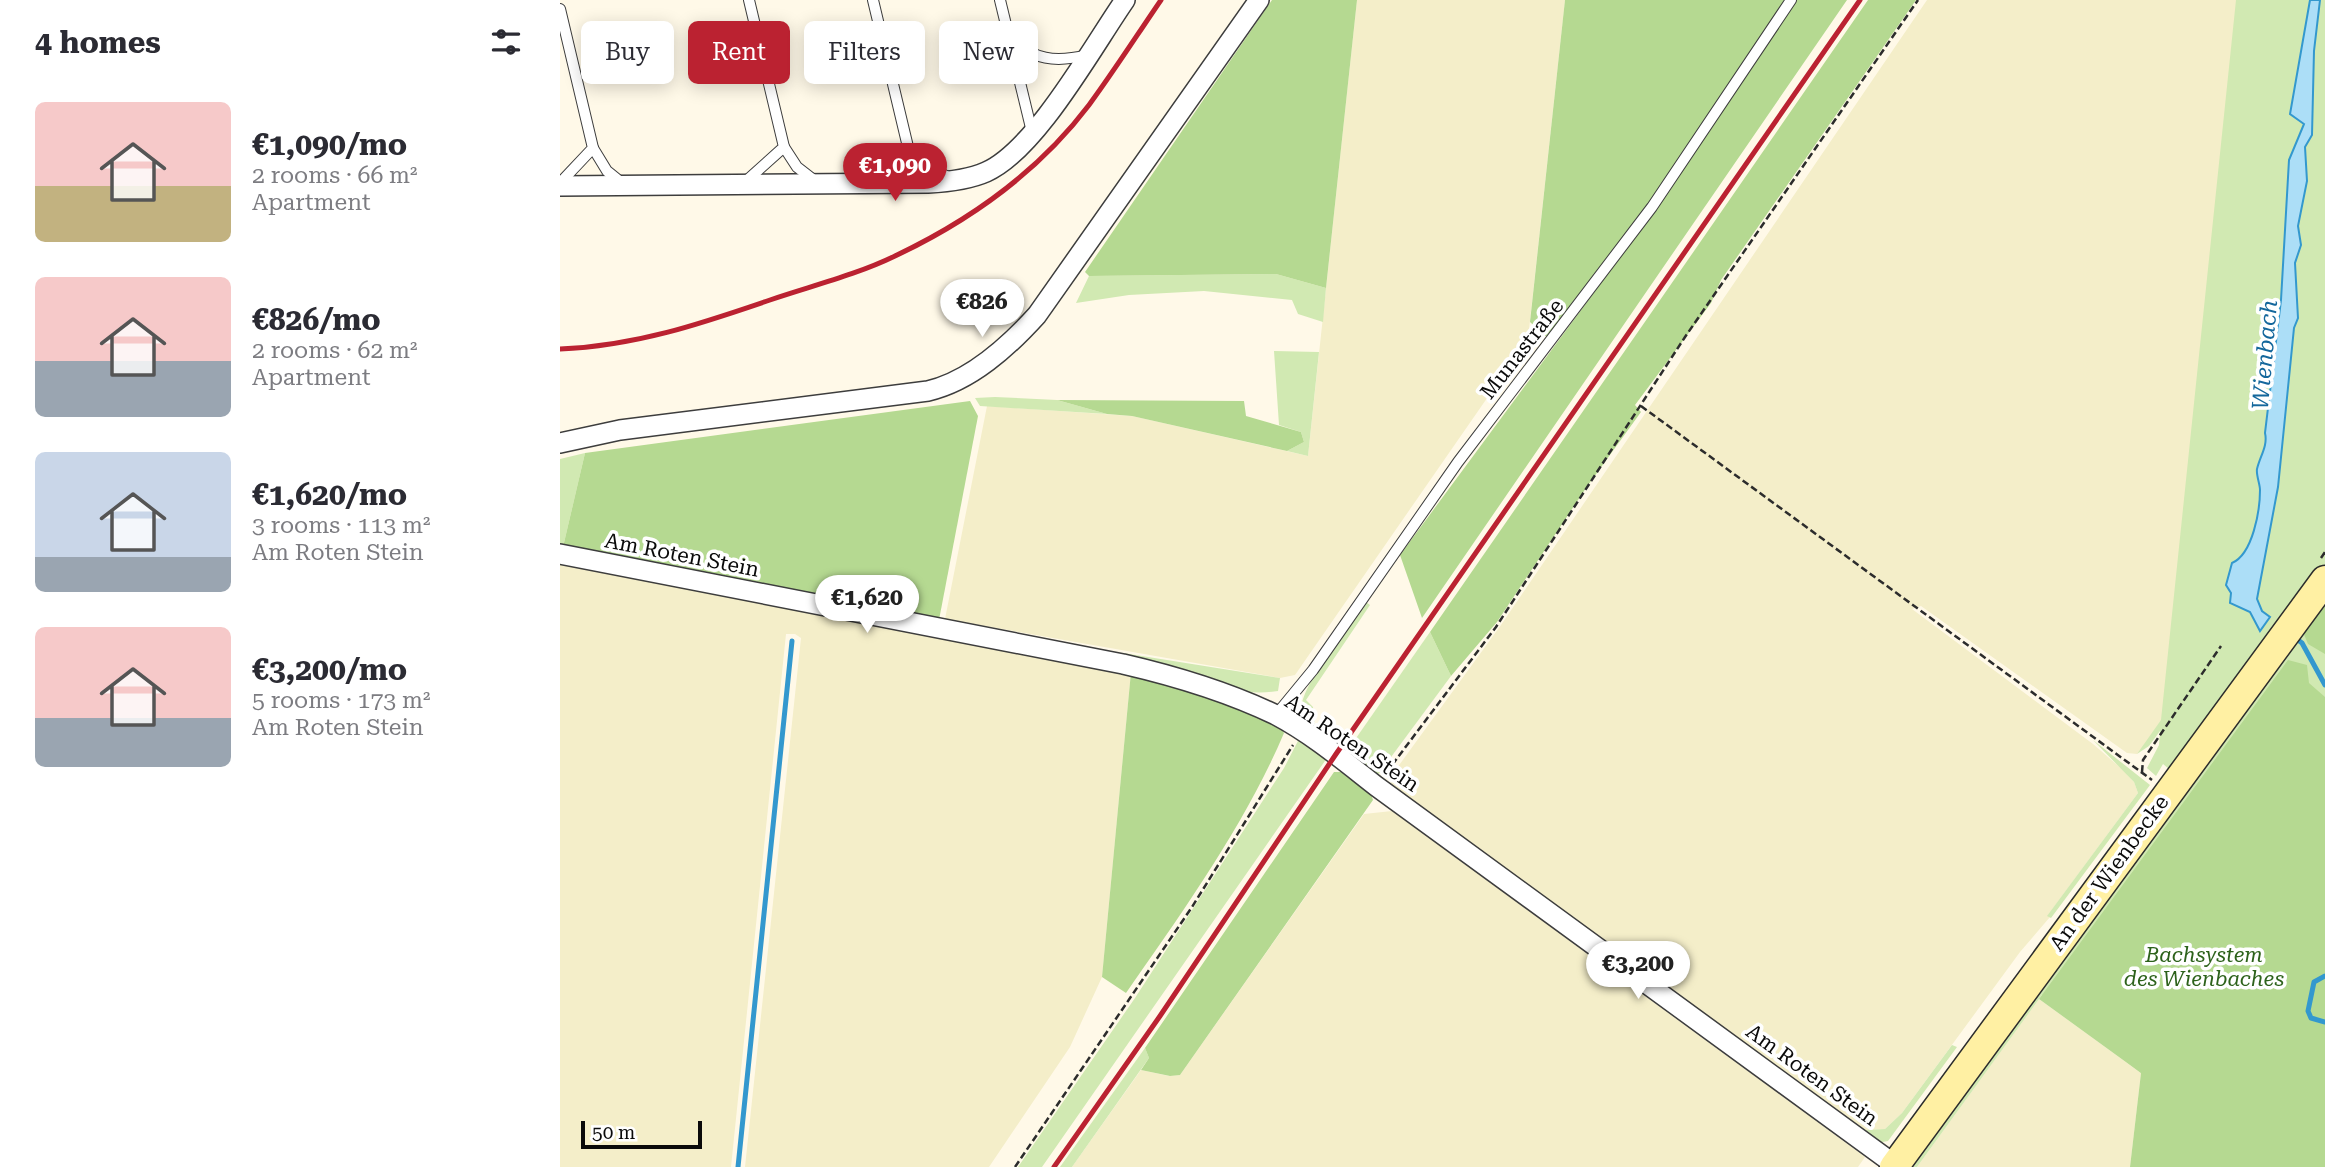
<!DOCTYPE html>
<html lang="en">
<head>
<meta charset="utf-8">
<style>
  body { margin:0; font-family:"Roboto Serif",serif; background:#f2f2f3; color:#2b2b33; height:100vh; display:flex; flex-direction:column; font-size:26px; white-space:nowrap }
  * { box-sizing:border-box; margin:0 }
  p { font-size:23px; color:#7c7c81 }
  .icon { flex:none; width:38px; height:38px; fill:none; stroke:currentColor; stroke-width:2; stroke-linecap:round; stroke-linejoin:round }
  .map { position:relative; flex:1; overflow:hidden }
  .drawer { display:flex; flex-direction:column; background:#fff; width:560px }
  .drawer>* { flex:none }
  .top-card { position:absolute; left:21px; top:21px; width:665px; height:63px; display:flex; gap:14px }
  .scale { position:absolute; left:21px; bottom:18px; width:121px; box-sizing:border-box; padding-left:7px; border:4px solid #0a0a0a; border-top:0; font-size:19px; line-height:24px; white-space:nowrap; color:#0a0a0a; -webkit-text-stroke:5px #fff; paint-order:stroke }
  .price { position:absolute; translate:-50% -60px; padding:0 16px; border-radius:24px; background:#fff; color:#222; font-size:23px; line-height:46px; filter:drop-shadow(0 2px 4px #0008) }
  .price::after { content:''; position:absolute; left:50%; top:42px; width:21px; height:16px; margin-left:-10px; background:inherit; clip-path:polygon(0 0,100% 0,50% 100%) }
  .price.on { background:#bb2231; color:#fff }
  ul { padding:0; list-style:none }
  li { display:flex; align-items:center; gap:21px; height:175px; padding:0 35px }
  li span { display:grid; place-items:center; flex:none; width:196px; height:140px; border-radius:10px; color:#555 }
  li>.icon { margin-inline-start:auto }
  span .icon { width:84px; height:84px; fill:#fffc; stroke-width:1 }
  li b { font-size:30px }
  h2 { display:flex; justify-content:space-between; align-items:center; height:84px; padding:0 35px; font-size:30px }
  .chip { padding:0 24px; border-radius:10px; background:#fff; box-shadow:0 4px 18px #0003; font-size:24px; line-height:63px }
  .chip.on { background:#bb2231; color:#fff }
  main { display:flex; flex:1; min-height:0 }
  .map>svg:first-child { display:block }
  .farmland { fill:#f4eec9 }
  .green { fill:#d1e9b2 }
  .forest { fill:#b5d991 }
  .water { fill:#acdef7; stroke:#3398ce; stroke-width:2 }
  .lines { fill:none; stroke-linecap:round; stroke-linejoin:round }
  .stream { stroke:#3398ce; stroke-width:5 }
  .lane-casing { stroke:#3d3d3d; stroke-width:12 }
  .street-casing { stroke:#3d3d3d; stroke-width:22 }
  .secondary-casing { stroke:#2c2c2c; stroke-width:31 }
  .path { stroke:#2c2c2c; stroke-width:2.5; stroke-dasharray:7 3.5; stroke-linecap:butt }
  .lane { stroke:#fff; stroke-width:10 }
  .street { stroke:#fff; stroke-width:19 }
  .secondary { stroke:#fff0a3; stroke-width:28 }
  .rail { stroke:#bb2231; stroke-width:5 }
  .labels { text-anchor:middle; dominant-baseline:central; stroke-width:7; stroke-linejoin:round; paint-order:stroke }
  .street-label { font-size:21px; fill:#0a0a0a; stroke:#fff }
  .park-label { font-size:21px; font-style:italic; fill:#2d621b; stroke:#fff }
  .water-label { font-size:23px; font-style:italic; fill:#14679c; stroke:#fff }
</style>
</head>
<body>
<main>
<section class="drawer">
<h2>4 homes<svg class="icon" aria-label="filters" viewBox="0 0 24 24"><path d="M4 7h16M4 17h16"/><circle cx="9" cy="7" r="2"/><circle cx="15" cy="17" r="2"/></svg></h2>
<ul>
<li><span style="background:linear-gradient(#f6c9c9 60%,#c2b280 0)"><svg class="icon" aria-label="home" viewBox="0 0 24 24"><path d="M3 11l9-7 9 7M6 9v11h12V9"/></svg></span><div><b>€1,090/mo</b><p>2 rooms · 66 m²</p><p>Apartment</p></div></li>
<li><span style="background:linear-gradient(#f6c9c9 60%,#9aa5b1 0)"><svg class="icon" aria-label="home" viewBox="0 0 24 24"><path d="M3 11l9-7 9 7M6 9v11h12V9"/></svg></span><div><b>€826/mo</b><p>2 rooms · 62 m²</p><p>Apartment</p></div></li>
<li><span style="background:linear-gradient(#c9d6e8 75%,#9aa5b1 0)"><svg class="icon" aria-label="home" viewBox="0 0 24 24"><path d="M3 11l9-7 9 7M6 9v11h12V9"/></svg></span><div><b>€1,620/mo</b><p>3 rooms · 113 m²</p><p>Am Roten Stein</p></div></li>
<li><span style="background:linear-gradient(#f6c9c9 65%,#9aa5b1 0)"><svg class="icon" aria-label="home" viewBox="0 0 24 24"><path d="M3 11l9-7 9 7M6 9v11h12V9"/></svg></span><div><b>€3,200/mo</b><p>5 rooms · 173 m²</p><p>Am Roten Stein</p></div></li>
</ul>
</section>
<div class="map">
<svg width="1765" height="1167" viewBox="0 0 1765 1167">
  <rect width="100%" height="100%" fill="#fff9e8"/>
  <!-- farmland -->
  <g class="farmland">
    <polygon points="797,0 1005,0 968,339 735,675 720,678 385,619 427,406 572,416 748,456"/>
    <polygon points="1367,0 1715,0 1650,648 1584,746 1577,754 1567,753 1361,606 1352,609 1533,744 1563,770 1574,782 1578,793 1488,915 1490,917 1460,952 1342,1113 1325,1129 1304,1130 835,791 829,779 941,625"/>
    <polygon points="0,561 571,672 542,977 510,1047 429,1167 185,1167 241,638 235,634 226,634 171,1167 0,1167"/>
    <polygon points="832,811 1305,1157 1298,1167 512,1167 581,1070 609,1076 620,1075 804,814"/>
    <polygon points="1479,999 1581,1073 1570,1167 1357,1167"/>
  </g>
  <!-- green -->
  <g class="green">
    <polygon points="1676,0 1765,0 1765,1167 1586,1077 1482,995 1357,1167 1345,1167 1608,778 1602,778 1609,769 1603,764 1596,776 1587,768 1599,745 1600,731 1589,746 1577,754 1601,720"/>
    <polygon points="716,274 766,288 763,322 738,314 732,300 644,291 569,295 516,303 529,276"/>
    <polygon points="714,351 759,352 748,456 727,451 744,442 741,432 719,425"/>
    <polygon points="435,397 497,400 547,414 420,406 415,398"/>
    <polygon points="25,453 3,547 0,546 0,459"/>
    <path d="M806,602L810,605L746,700L753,707L756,733C750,728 743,725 741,717C735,691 789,625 806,602Z"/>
    <polygon points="870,632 891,676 817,776 785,754"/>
    <path d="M563,653L720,678L718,691C668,699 609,671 563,653Z"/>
    <polygon points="739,739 767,758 482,1167 458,1167 575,998 724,768"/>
    <polygon points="1533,740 1590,785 1491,918 1487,916 1578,793 1574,782"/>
    <polygon points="1392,1045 1397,1047 1328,1141 1317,1143 1261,1101 1304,1130 1325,1129 1342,1113"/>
    <polygon points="585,1048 589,1058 512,1167 500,1167"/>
  </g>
  <!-- forest -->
  <g class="forest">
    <polygon points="712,0 797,0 766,288 716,274 529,276 525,272"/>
    <polygon points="1005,0 1225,0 1089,206 988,338 970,322"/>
    <polygon points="1237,0 1287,0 862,618 840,555 1095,210"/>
    <polygon points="1308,0 1356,0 1161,280 1151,303 1075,405 1081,412 1026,488 937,622 891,676 870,632"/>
    <polygon points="497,400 684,401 686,416 741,432 744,442 727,451 572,416 547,414"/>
    <polygon points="410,401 418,416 379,620 3,547 25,453"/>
    <polygon points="1765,602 1765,654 1748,644 1743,632"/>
    <polygon points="1728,660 1747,665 1749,683 1765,697 1765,1167 1570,1167 1581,1073 1479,999"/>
    <path d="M571,672L609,682L720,726L724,733C686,823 622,913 566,993L542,977Z"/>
    <polygon points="774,772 781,772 811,794 813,800 620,1075 610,1076 581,1070 589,1058 585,1048"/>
  </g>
  <!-- water -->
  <path class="water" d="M1750,0H1760L1754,51L1752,135L1745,147L1747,181L1738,226L1741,245L1735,263L1738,318L1734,328L1718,487L1697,599L1702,611L1710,617L1700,631L1690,612L1670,603L1671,593L1666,585L1672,563C1693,554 1700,510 1700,490C1700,484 1696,475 1697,469C1700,456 1708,446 1705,433L1721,300L1729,160L1744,124L1730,114Z"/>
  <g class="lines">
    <!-- stream -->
    <g class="stream">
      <polyline points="1734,637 1742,643 1765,685"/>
      <polyline points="1765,976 1754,982 1748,1011 1751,1018 1765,1022"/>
      <polyline points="178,1167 232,641"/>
    </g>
    <defs>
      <g id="lane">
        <polyline points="313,0 348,147 316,183"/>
        <polyline points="440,0 472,132"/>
        <polyline points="0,9 33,148 0,183"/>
        <path d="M449,37C474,60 495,63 527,55"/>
        <polyline points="224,147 237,167 255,181"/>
        <polyline points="348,147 369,167 388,177"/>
        <polyline points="33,148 47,171 63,184"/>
        <polyline points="184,183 224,147 189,0"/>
        <polyline points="716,715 753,670 898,462 1092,207 1231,0"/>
      </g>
      <g id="street">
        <path d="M0,186L368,183C387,182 408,180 426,172C476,150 533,46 565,0"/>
        <path d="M0,443L60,430L368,391C411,381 448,347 477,315L699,0"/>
        <path d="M0,554L563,664C615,676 668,692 716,715C752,734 784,761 816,786L1335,1165"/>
      </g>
      <polyline id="secondary" points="1334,1167 1765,580"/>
    </defs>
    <!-- lane casing -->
    <use href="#lane" class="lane-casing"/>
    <!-- street casing -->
    <use href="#street" class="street-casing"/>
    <!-- secondary casing -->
    <use href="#secondary" class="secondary-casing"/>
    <!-- path -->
    <g class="path">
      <polyline points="1081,406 1592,780"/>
      <polyline points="1761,558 1765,552"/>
      <polyline points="1582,772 1583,760 1661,646"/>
      <polyline points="826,773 936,627 1125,337 1358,0"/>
      <polyline points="455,1167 632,907 733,745"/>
    </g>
    <!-- lane -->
    <use href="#lane" class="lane"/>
    <!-- street -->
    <use href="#street" class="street"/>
    <!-- secondary -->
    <use href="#secondary" class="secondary"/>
    <!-- rail -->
    <g class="rail">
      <path d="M0,349C75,346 140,324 210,300C251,286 296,275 335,256C409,221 479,171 529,105C554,71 577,35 601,0"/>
      <polyline points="494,1167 600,1016 776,754 1300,0"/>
    </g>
  </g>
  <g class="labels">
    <!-- street labels -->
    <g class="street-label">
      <text transform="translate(962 349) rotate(-52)">Munastraße</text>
      <text transform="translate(122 555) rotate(11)">Am Roten Stein</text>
      <text transform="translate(792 743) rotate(34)">Am Roten Stein</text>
      <text transform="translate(1549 873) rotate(-54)">An der Wienbecke</text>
      <text transform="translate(1252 1075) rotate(36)">Am Roten Stein</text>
    </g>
    <!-- park labels -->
    <g class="park-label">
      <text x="1644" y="955">Bachsystem<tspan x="1644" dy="24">des Wienbaches</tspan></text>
    </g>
    <!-- water labels -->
    <g class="water-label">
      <text transform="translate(1705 355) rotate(-85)">Wienbach</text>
    </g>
  </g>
</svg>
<div class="scale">50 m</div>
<b class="price on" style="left:335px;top:203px">€1,090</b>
<b class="price" style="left:422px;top:339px">€826</b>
<b class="price" style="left:307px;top:635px">€1,620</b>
<b class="price" style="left:1078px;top:1001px">€3,200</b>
<div class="top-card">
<a class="chip">Buy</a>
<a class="chip on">Rent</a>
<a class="chip">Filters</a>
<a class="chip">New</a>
</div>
</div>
</main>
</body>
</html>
